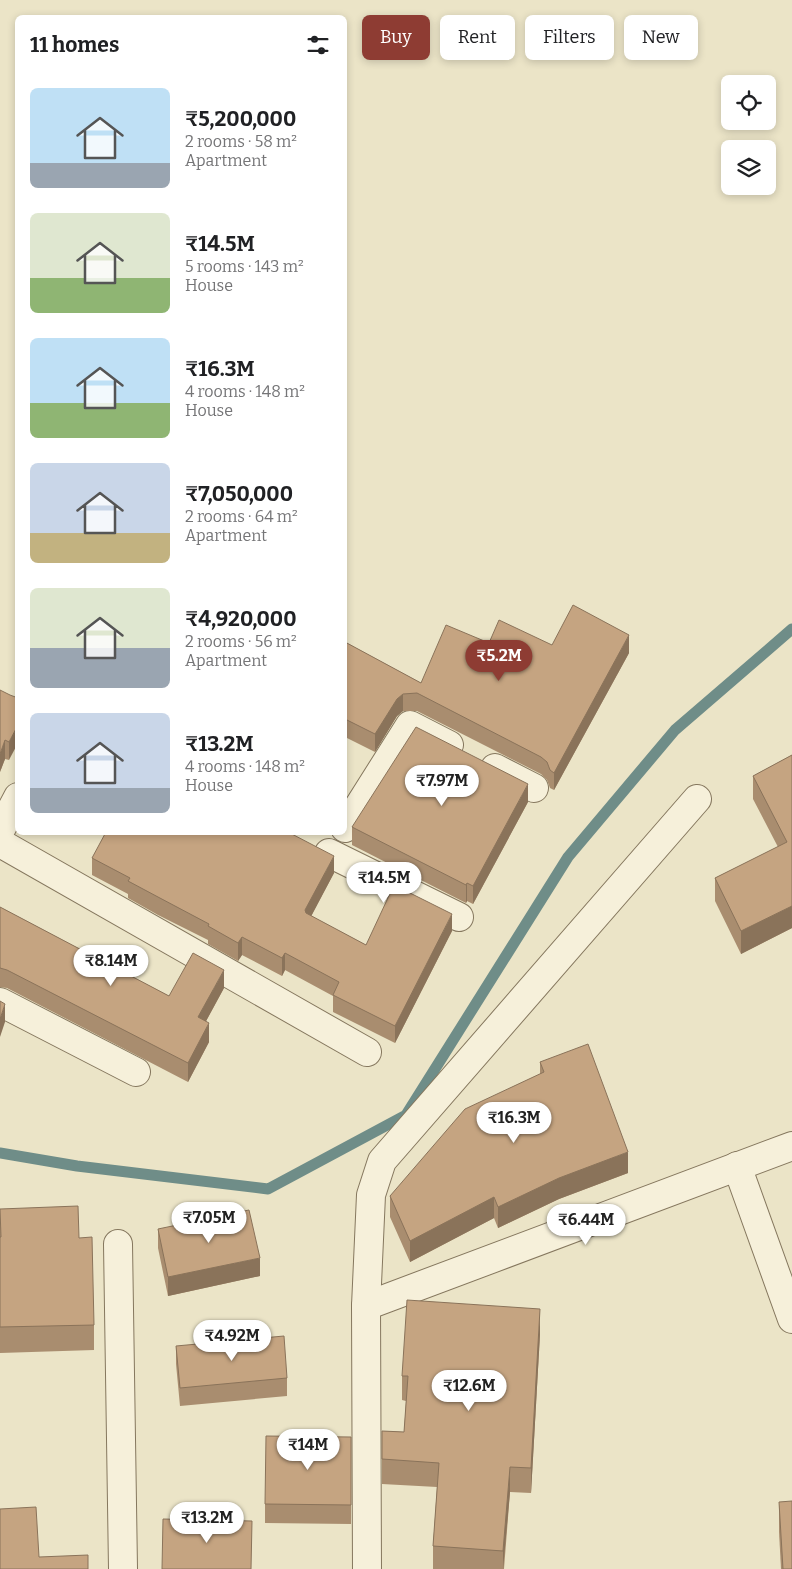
<!DOCTYPE html>
<html lang="en">
<head>
<meta charset="utf-8">
<style>
  body { margin:0; font-family:Bitter,serif; background:#f2f2f2; color:#202124; height:100vh; display:flex; flex-direction:column; font-size:19px; white-space:nowrap }
  * { box-sizing:border-box; margin:0 }
  p { font-size:16px; color:#757577 }
  .icon { flex:none; width:28px; height:28px; fill:none; stroke:currentColor; stroke-width:2; stroke-linecap:round; stroke-linejoin:round }
  .map { position:relative; flex:1; overflow:hidden }
  .panel { position:absolute; left:15px; top:15px; width:332px; height:820px; display:flex; flex-direction:column; background:#fff; border-radius:8px; box-shadow:0 2px 8px #0003 }
  .panel>* { flex:none }
  .top-card { position:absolute; left:362px; top:15px; width:354px; height:45px; display:flex; gap:10px }
  .fabs { position:absolute; left:721px; top:75px; display:grid; gap:10px }
  .fabs a { display:grid; place-items:center; width:55px; height:55px; border-radius:8px; background:#fff; box-shadow:0 2px 8px #0003; font-size:25px }
  .price { position:absolute; translate:-50% -42px; padding:0 11px; border-radius:18px; background:#fff; color:#222; font-size:16px; line-height:32px; filter:drop-shadow(0 1px 2px #0008) }
  .price::after { content:''; position:absolute; left:50%; top:30px; width:15px; height:11px; margin-left:-8px; background:inherit; clip-path:polygon(0 0,100% 0,50% 100%) }
  .price.active { background:#8e3c33; color:#fff }
  ul { padding:0; list-style:none }
  li { display:flex; align-items:center; gap:15px; height:125px; padding:0 15px }
  li span { display:grid; place-items:center; flex:none; width:140px; height:100px; border-radius:8px; color:#555 }
  li>.icon { margin-inline-start:auto }
  span .icon { width:60px; height:60px; fill:#fffc; stroke-width:1 }
  li b { font-size:21px }
  h2 { display:flex; justify-content:space-between; align-items:center; height:60px; padding:0 15px; font-size:21px }
  .pill { padding:0 18px; border-radius:8px; background:#fff; box-shadow:0 2px 8px #0003; font-size:18px; line-height:45px }
  .pill.active { background:#8e3c33; color:#fff }
  .map>svg:first-child { display:block }
  .lines { fill:none; stroke-linecap:round; stroke-linejoin:round }
  .stream { stroke:#6f8d88; stroke-width:11 }
  .street-casing { stroke:#85775e; stroke-width:30 }
  .street { stroke:#f6f0da; stroke-width:28 }
  .wall { fill:#a98d6f }
  .shaded-wall { fill:#8a735a }
  .building { fill:#c5a481; stroke:#8a735a }
</style>
</head>
<body>
<div class="map">
<svg width="792" height="1569" viewBox="0 0 792 1569">
  <rect width="100%" height="100%" fill="#ebe4c7"/>
  <g class="lines">
    <!-- stream -->
    <polyline class="stream" points="0,1153 77,1166 268,1189 406,1115 568,857 675,730 792,629"/>
    <defs>
      <g id="street">
        <polyline points="495,768 534,788"/>
        <polyline points="345,828 410,725 449,745"/>
        <polyline points="0,831 18,797"/>
        <polyline points="0,843 367,1052"/>
        <polyline points="329,853 459,917"/>
        <polyline points="0,1002 136,1072"/>
        <polyline points="737,1166 792,1319"/>
        <polyline points="118,1244 123,1569"/>
        <polyline points="366,1306 792,1146"/>
        <polyline points="367,1569 366,1306 371,1195 382,1161 697,799"/>
      </g>
    </defs>
    <!-- street casing -->
    <use href="#street" class="street-casing"/>
    <!-- street -->
    <use href="#street" class="street"/>
  </g>
  <!-- wall -->
  <g class="wall">
    <polygon points="345,642 421,683 489,643 552,645 629,653 554,790 550,788 547,780 541,774 417,711 403,711 397,716 375,752 345,737"/>
    <polygon points="10,695 9,760 5,759 0,772"/>
    <polygon points="792,755 792,928 741,954 715,901 715,878 778,847 753,799 753,776"/>
    <polygon points="528,802 473,904 467,901 466,903 352,845 352,827"/>
    <polygon points="92,858 334,873 311,916 366,945 452,931 395,1043 333,1012 333,996 285,970 282,976 242,955 238,961 208,944 208,940 158,915 128,898 128,894 92,875"/>
    <polygon points="0,907 169,996 224,988 206,1021 209,1042 188,1082 7,988 0,987"/>
    <polygon points="540,1062 628,1173 559,1199 498,1228 494,1218 410,1262 390,1217 390,1196 540,1074"/>
    <polygon points="0,1209 79,1238 94,1325 94,1350 0,1353"/>
    <polygon points="158,1229 260,1276 168,1296 158,1248"/>
    <polygon points="540,1334 531,1493 510,1492 504,1569 433,1569 433,1546 437,1487 382,1484 382,1431 404,1432 406,1401 402,1400 402,1376"/>
    <polygon points="176,1346 287,1378 287,1396 180,1406 176,1364"/>
    <polygon points="351,1437 351,1524 265,1523 265,1504"/>
    <polygon points="779,1502 792,1569 781,1569 779,1532"/>
  </g>
  <!-- shaded-wall -->
  <g class="shaded-wall">
    <polygon points="629,635 629,653 554,790 554,773"/>
    <polygon points="403,694 403,711 397,716 375,752 375,734 397,699"/>
    <polygon points="18,725 18,743 9,760 9,742"/>
    <polygon points="5,740 5,759 0,772 0,754"/>
    <polygon points="528,784 528,802 473,904 473,886"/>
    <polygon points="334,856 334,873 305,928 305,910"/>
    <polygon points="467,883 467,901 466,903 466,885"/>
    <polygon points="792,906 792,928 741,954 741,931"/>
    <polygon points="452,914 452,931 395,1043 395,1026"/>
    <polygon points="242,937 242,955 238,961 238,943"/>
    <polygon points="285,953 285,970 282,976 282,958"/>
    <polygon points="224,970 224,988 198,1036 198,1017"/>
    <polygon points="5,1004 5,1022 0,1037 0,1019"/>
    <polygon points="209,1023 209,1042 188,1082 188,1063"/>
    <polygon points="628,1152 628,1173 559,1199 498,1228 498,1207 559,1178"/>
    <polygon points="494,1197 494,1218 410,1262 410,1241"/>
    <polygon points="260,1258 260,1276 168,1296 168,1277"/>
    <polygon points="540,1309 540,1334 531,1493 531,1468"/>
    <polygon points="510,1467 510,1492 503,1569 503,1551"/>
  </g>
  <!-- building -->
  <g class="building">
    <polygon points="573,605 629,635 554,773 550,770 547,762 541,757 417,693 403,694 397,699 375,734 345,719 345,642 421,683 446,625 489,643 499,620 552,645"/>
    <polygon points="0,690 10,695 18,698 18,725 9,742 5,740 0,754"/>
    <polygon points="416,727 528,784 473,886 467,883 466,885 352,827"/>
    <polygon points="792,755 792,906 741,931 715,878 787,842 753,776"/>
    <polygon points="106,832 288,832 334,856 305,910 306,913 366,945 394,885 452,914 395,1026 333,995 339,982 285,953 282,958 242,937 238,943 208,926 209,924 158,897 128,881 130,878 92,858"/>
    <polygon points="0,907 169,996 193,953 224,970 198,1017 209,1023 188,1063 7,970 0,968"/>
    <polygon points="0,1001 5,1004 0,1019"/>
    <polygon points="588,1044 628,1152 559,1178 498,1207 494,1197 410,1241 390,1196 465,1109 544,1072 540,1062"/>
    <polygon points="78,1206 79,1238 92,1237 94,1325 0,1327 0,1237 1,1237 0,1209"/>
    <polygon points="249,1210 260,1258 168,1277 158,1229"/>
    <polygon points="407,1300 540,1309 531,1468 510,1467 503,1551 433,1546 439,1463 382,1459 382,1431 404,1432 408,1376 402,1376"/>
    <polygon points="284,1336 287,1378 180,1388 176,1346"/>
    <polygon points="266,1436 351,1437 351,1505 265,1504"/>
    <polygon points="792,1501 792,1569 783,1569 779,1502"/>
    <polygon points="36,1507 39,1557 88,1555 88,1569 0,1569 0,1509"/>
    <polygon points="163,1519 252,1521 251,1569 162,1569"/>
  </g>
</svg>
<div class="fabs">
<a><svg class="icon" aria-label="locate" viewBox="0 0 24 24"><circle cx="12" cy="12" r="6"/><path d="M12 2v4M12 18v4M2 12h4M18 12h4"/></svg></a>
<a><svg class="icon" aria-label="layers" viewBox="0 0 24 24"><path d="M12 4l9 5-9 5-9-5zM3 14l9 5 9-5"/></svg></a>
</div>
<b class="price active" style="left:499px;top:682px">₹5.2M</b>
<b class="price" style="left:442px;top:807px">₹7.97M</b>
<b class="price" style="left:384px;top:904px">₹14.5M</b>
<b class="price" style="left:111px;top:987px">₹8.14M</b>
<b class="price" style="left:514px;top:1144px">₹16.3M</b>
<b class="price" style="left:209px;top:1244px">₹7.05M</b>
<b class="price" style="left:586px;top:1246px">₹6.44M</b>
<b class="price" style="left:232px;top:1362px">₹4.92M</b>
<b class="price" style="left:469px;top:1412px">₹12.6M</b>
<b class="price" style="left:308px;top:1471px">₹14M</b>
<b class="price" style="left:207px;top:1544px">₹13.2M</b>
<div class="top-card">
<a class="pill active">Buy</a>
<a class="pill">Rent</a>
<a class="pill">Filters</a>
<a class="pill">New</a>
</div>
<section class="panel">
<h2>11 homes<svg class="icon" aria-label="filters" viewBox="0 0 24 24"><path d="M4 7h16M4 17h16"/><circle cx="9" cy="7" r="2"/><circle cx="15" cy="17" r="2"/></svg></h2>
<ul>
<li><span style="background:linear-gradient(#bfe0f5 75%,#9aa5b1 0)"><svg class="icon" aria-label="home" viewBox="0 0 24 24"><path d="M3 11l9-7 9 7M6 9v11h12V9"/></svg></span><div><b>₹5,200,000</b><p>2 rooms · 58 m²</p><p>Apartment</p></div></li>
<li><span style="background:linear-gradient(#dfe7d0 65%,#8fb573 0)"><svg class="icon" aria-label="home" viewBox="0 0 24 24"><path d="M3 11l9-7 9 7M6 9v11h12V9"/></svg></span><div><b>₹14.5M</b><p>5 rooms · 143 m²</p><p>House</p></div></li>
<li><span style="background:linear-gradient(#bfe0f5 65%,#8fb573 0)"><svg class="icon" aria-label="home" viewBox="0 0 24 24"><path d="M3 11l9-7 9 7M6 9v11h12V9"/></svg></span><div><b>₹16.3M</b><p>4 rooms · 148 m²</p><p>House</p></div></li>
<li><span style="background:linear-gradient(#c9d6e8 70%,#c2b280 0)"><svg class="icon" aria-label="home" viewBox="0 0 24 24"><path d="M3 11l9-7 9 7M6 9v11h12V9"/></svg></span><div><b>₹7,050,000</b><p>2 rooms · 64 m²</p><p>Apartment</p></div></li>
<li><span style="background:linear-gradient(#dfe7d0 60%,#9aa5b1 0)"><svg class="icon" aria-label="home" viewBox="0 0 24 24"><path d="M3 11l9-7 9 7M6 9v11h12V9"/></svg></span><div><b>₹4,920,000</b><p>2 rooms · 56 m²</p><p>Apartment</p></div></li>
<li><span style="background:linear-gradient(#c9d6e8 75%,#9aa5b1 0)"><svg class="icon" aria-label="home" viewBox="0 0 24 24"><path d="M3 11l9-7 9 7M6 9v11h12V9"/></svg></span><div><b>₹13.2M</b><p>4 rooms · 148 m²</p><p>House</p></div></li>
</ul>
</section>
</div>
</body>
</html>
